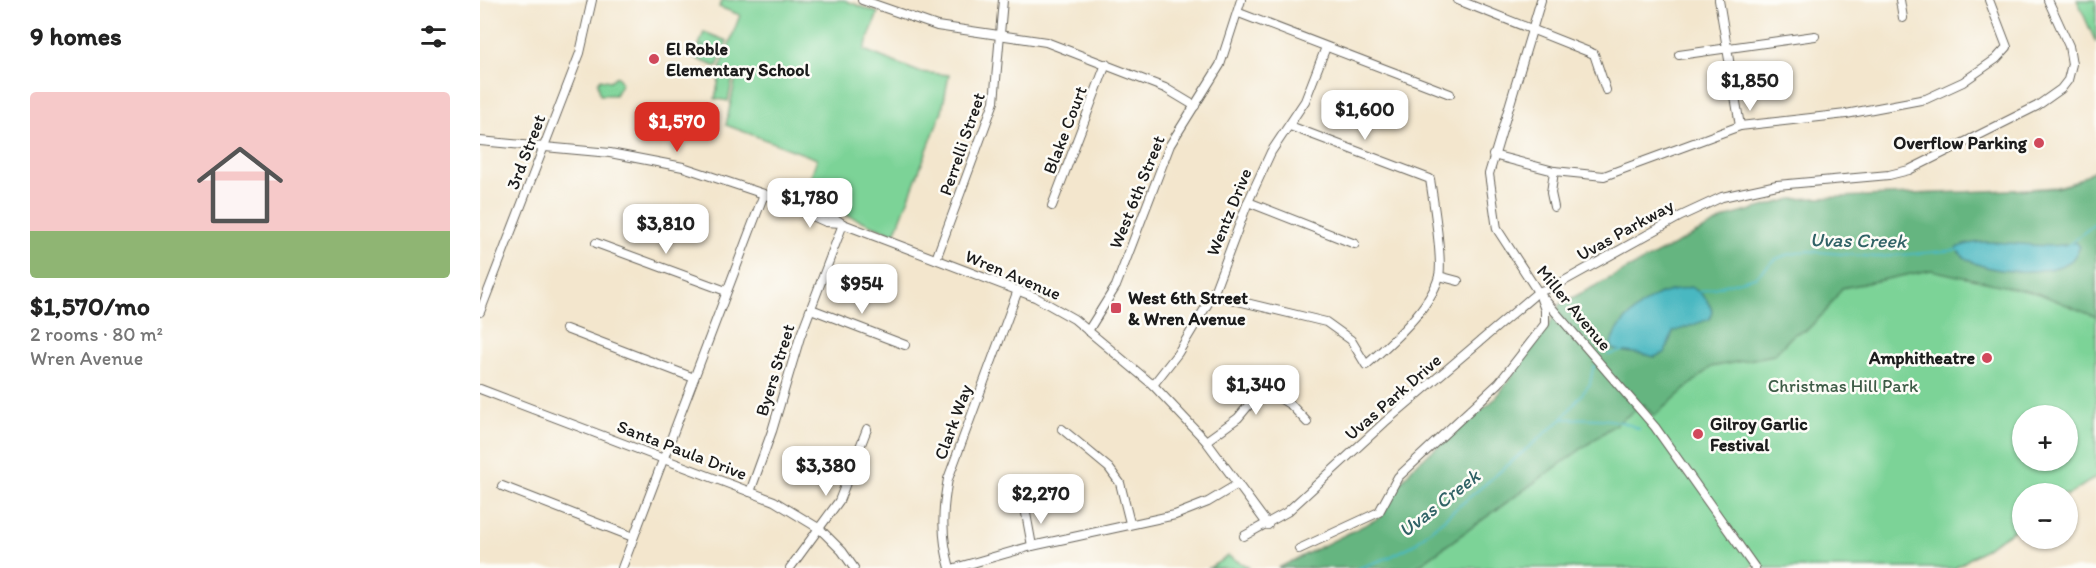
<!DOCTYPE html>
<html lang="en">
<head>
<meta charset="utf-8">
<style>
  body { margin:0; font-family:Itim,sans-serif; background:#f6f6f6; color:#222; height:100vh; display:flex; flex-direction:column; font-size:22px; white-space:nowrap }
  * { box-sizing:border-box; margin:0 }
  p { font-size:20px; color:#767676 }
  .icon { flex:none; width:33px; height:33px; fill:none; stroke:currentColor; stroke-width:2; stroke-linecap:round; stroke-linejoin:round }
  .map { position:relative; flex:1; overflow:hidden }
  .sheet { display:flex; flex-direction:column; background:#fff; width:480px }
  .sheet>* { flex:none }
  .buttons { position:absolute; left:1532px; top:405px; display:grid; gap:12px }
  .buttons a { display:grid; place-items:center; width:66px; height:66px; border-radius:50%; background:#fff; box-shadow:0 2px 4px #0004; font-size:30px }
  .price { position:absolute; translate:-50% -51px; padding:0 14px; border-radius:12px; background:#fff; color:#222; font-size:20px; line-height:39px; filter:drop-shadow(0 2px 3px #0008) }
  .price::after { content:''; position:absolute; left:50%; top:36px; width:18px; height:14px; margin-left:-9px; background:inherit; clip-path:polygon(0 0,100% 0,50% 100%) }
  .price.current { background:#d93025; color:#fff }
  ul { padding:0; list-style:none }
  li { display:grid; align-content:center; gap:12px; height:318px; padding:0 30px }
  li span { display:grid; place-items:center; height:186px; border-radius:6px; color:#555 }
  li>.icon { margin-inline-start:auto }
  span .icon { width:108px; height:108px; fill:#fffc; stroke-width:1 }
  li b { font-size:26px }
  h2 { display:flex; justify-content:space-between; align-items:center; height:72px; padding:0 30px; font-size:26px }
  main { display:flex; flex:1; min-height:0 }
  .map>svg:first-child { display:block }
  .green { fill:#7cd397; stroke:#4c785a; stroke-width:1.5; fill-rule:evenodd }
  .forest { fill:#65b580; stroke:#40684e; stroke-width:1.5 }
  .water { fill:#49b8c1; stroke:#326a6e; stroke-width:1.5 }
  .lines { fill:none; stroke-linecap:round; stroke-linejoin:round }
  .stream { stroke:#49b8c1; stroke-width:2 }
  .minor-casing { stroke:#67635a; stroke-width:10 }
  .minor { stroke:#fff; stroke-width:8 }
  .poi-dot { fill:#d1495b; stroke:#fdfcf7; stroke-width:2 }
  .labels { text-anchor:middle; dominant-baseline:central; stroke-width:5; stroke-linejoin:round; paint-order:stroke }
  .poi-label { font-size:18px; font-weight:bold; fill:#1c1c1c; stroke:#fdfcf7; text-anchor:start }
  .street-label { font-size:18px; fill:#1c1c1c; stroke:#fdfcf7 }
  .park-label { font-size:18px; fill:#3e5c47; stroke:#fdfcf7 }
  .water-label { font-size:20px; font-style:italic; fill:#306266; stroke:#fdfcf7 }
</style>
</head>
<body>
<main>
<section class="sheet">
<h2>9 homes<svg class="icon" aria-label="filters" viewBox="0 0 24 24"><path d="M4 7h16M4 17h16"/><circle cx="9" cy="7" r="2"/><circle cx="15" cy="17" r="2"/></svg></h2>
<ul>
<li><span style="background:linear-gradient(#f6c9c9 75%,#8fb573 0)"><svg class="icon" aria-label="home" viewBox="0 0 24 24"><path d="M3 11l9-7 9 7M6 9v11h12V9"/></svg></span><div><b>$1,570/mo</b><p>2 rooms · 80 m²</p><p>Wren Avenue</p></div></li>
</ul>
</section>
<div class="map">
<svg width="1616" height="568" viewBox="0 0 1616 568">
  <rect width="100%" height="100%" fill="#fdfcf7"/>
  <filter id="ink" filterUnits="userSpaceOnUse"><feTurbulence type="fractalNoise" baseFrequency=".0167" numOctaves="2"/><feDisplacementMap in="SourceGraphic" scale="12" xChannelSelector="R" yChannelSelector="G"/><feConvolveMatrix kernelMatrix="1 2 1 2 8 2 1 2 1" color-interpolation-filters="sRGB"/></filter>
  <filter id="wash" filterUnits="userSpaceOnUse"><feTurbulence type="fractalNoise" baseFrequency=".008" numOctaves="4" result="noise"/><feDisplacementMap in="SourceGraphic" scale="24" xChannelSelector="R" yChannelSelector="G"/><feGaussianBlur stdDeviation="1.35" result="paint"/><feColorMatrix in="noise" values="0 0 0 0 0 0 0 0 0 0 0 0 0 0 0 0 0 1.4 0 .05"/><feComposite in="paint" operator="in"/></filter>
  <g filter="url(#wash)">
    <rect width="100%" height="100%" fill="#f3e6cd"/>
    <!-- green -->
    <g class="green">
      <polygon points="242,0 364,0 398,13 384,50 439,72 469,75 462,111 415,234 323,198 337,159 246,125 256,77 255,74 240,69 260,15 239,7"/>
      <polygon points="1597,0 1616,0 1616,43"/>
      <polygon points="224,32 247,41 242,54 219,45"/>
      <polygon points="219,45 242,54 237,67 214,58"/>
      <polygon points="240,74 253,77 248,101 235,99"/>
      <polygon points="137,76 142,83 135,95 120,95 118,83 121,79 130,81"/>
      <path d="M1595,182L1616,252V477L1587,496V494H1542V525L1475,568H1283L1278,561L1270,568H935L1164,404L1321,206L1576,187ZM1542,416H1587V460H1542Z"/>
      <polygon points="748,556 770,568 729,568"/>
    </g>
    <!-- forest -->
    <polygon class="forest" points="1616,169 1616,317 1560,294 1451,270 1362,288 1346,311 1327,330 1314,334 1294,355 1231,367 1174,416 1164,404 935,568 798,568 901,517 915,490 934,466 1016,398 1069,325 1080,304 1250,216 1312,199 1576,188 1595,182"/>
    <!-- water -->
    <g class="water">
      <path d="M1596,242L1600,247C1597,252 1594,259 1589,262C1565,277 1490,275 1476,248C1511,232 1558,254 1596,242Z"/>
      <path d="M1210,287C1222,292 1227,299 1232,310L1230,319L1193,332L1185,353L1174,357C1160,352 1147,354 1133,349L1131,343C1138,322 1168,295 1191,291C1198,290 1203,289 1210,287Z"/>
    </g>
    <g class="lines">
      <!-- stream -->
      <g class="stream">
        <polyline points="1588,245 1616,223"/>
        <polyline points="1219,292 1275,277 1296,259 1306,255 1328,251 1397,257 1478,250"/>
        <polyline points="1128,355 1143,351"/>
        <path d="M1082,419C1108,418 1136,417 1159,429"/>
        <polyline points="879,568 910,557 933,545 1082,419 1110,384 1113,368 1116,365"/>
      </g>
    </g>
  </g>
  <g filter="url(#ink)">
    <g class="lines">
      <defs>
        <g id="minor">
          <polyline points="382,0 457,26 566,42 685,88 715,106"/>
          <polyline points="978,0 1114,54 1126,90"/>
          <polyline points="1061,0 1009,174 1017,229 1058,292 1175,427 1275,568"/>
          <polyline points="1239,0 1260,126"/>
          <polyline points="1420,0 1423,18"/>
          <polyline points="759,13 970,94"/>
          <polyline points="1199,55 1335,36"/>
          <polyline points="0,141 130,153 203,167 284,194 346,222 361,223"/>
          <polyline points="1013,155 1074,171 1124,176 1260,126 1366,114 1446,99 1483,82 1516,59 1527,47 1509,0"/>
          <polyline points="1074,171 1071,193 1074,207"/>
          <polyline points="768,202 875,244"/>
          <polyline points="572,206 626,64"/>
          <path d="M318,207C333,203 350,215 363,224L555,297L594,319L673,385L726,441L788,525"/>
          <polyline points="116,243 246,291"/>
          <polyline points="456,259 514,102 523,0"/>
          <polyline points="959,276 978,281"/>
          <path d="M733,295L846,322L871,340L886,365C910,344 951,308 959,276C963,258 953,199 950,179L810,126"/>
          <polyline points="331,309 425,345"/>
          <polyline points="0,312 100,53 112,0"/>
          <polyline points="86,329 214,378"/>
          <polyline points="608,331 636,286 690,145 740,65 761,0"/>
          <polyline points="673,385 698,353 733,295 768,202 791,152 825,101 846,47"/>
          <polyline points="0,389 294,501 340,529 362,551 374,568"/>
          <polyline points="582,429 629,468 640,483 650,523"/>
          <polyline points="726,441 758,418 778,394 790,392 811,405 827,422"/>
          <polyline points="22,486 153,537"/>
          <polyline points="270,492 292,431 320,337 363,224"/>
          <polyline points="545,508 552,546"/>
          <polyline points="764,536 807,512 905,422 1058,292 1075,286 1201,216 1242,197 1297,185 1409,175 1429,170 1557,106 1581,89 1588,80 1592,64 1589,46 1568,0"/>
          <polyline points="819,549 899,512 918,477 1019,383 1065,324 1065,310 1061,299"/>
          <polyline points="142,568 284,194"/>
          <polyline points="310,568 359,501 387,429"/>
          <path d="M470,568C461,537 462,511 468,479L538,290"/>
          <polyline points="475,568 552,546 695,515 728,502 758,484"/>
        </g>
      </defs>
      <!-- minor casing -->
      <use href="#minor" class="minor-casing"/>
      <!-- minor -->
      <use href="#minor" class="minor"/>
    </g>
  </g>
  <!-- markers -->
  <g class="poi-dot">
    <circle cx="174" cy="59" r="6"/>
    <circle cx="1559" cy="143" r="6"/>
    <rect x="630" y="302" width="12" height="12" rx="3"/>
    <circle cx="1507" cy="358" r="6"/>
    <circle cx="1218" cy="434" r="6"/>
  </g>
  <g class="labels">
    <!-- poi labels -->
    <g class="poi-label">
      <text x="186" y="49">El Roble<tspan x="186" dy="21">Elementary School</tspan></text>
      <text x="1547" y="143" text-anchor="end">Overflow Parking</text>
      <text x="648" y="298">West 6th Street<tspan x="648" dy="21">&amp; Wren Avenue</tspan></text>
      <text x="1495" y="358" text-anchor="end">Amphitheatre</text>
      <text x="1230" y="424">Gilroy Garlic<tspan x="1230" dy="21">Festival</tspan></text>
    </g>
    <!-- street labels -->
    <g class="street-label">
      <text transform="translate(585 130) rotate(-69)">Blake Court</text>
      <text transform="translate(482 144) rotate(-71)">Perrelli Street</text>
      <text transform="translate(46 152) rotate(-69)">3rd Street</text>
      <text transform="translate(657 192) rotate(-68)">West 6th Street</text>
      <text transform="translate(749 212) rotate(-68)">Wentz Drive</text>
      <text transform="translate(1145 230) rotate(-29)">Uvas Parkway</text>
      <text transform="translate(533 275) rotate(23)">Wren Avenue</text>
      <text transform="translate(1094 308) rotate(50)">Miller Avenue</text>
      <text transform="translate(295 370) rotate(-73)">Byers Street</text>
      <text transform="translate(913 397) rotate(-41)">Uvas Park Drive</text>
      <text transform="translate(473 422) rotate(-70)">Clark Way</text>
      <text transform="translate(202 450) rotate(21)">Santa Paula Drive</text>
    </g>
    <!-- park labels -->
    <g class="park-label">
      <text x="1363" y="386">Christmas Hill Park</text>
    </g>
    <!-- water labels -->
    <g class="water-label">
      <text transform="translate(1378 240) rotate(1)">Uvas Creek</text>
      <text transform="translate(959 503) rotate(-38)">Uvas Creek</text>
    </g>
  </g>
</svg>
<div class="buttons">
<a>+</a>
<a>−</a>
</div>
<b class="price" style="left:1270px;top:112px">$1,850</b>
<b class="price" style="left:885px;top:141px">$1,600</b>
<b class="price current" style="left:197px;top:153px">$1,570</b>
<b class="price" style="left:330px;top:229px">$1,780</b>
<b class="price" style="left:186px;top:255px">$3,810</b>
<b class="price" style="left:382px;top:315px">$954</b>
<b class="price" style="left:776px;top:416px">$1,340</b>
<b class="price" style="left:346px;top:497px">$3,380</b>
<b class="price" style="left:561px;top:525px">$2,270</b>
</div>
</main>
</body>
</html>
